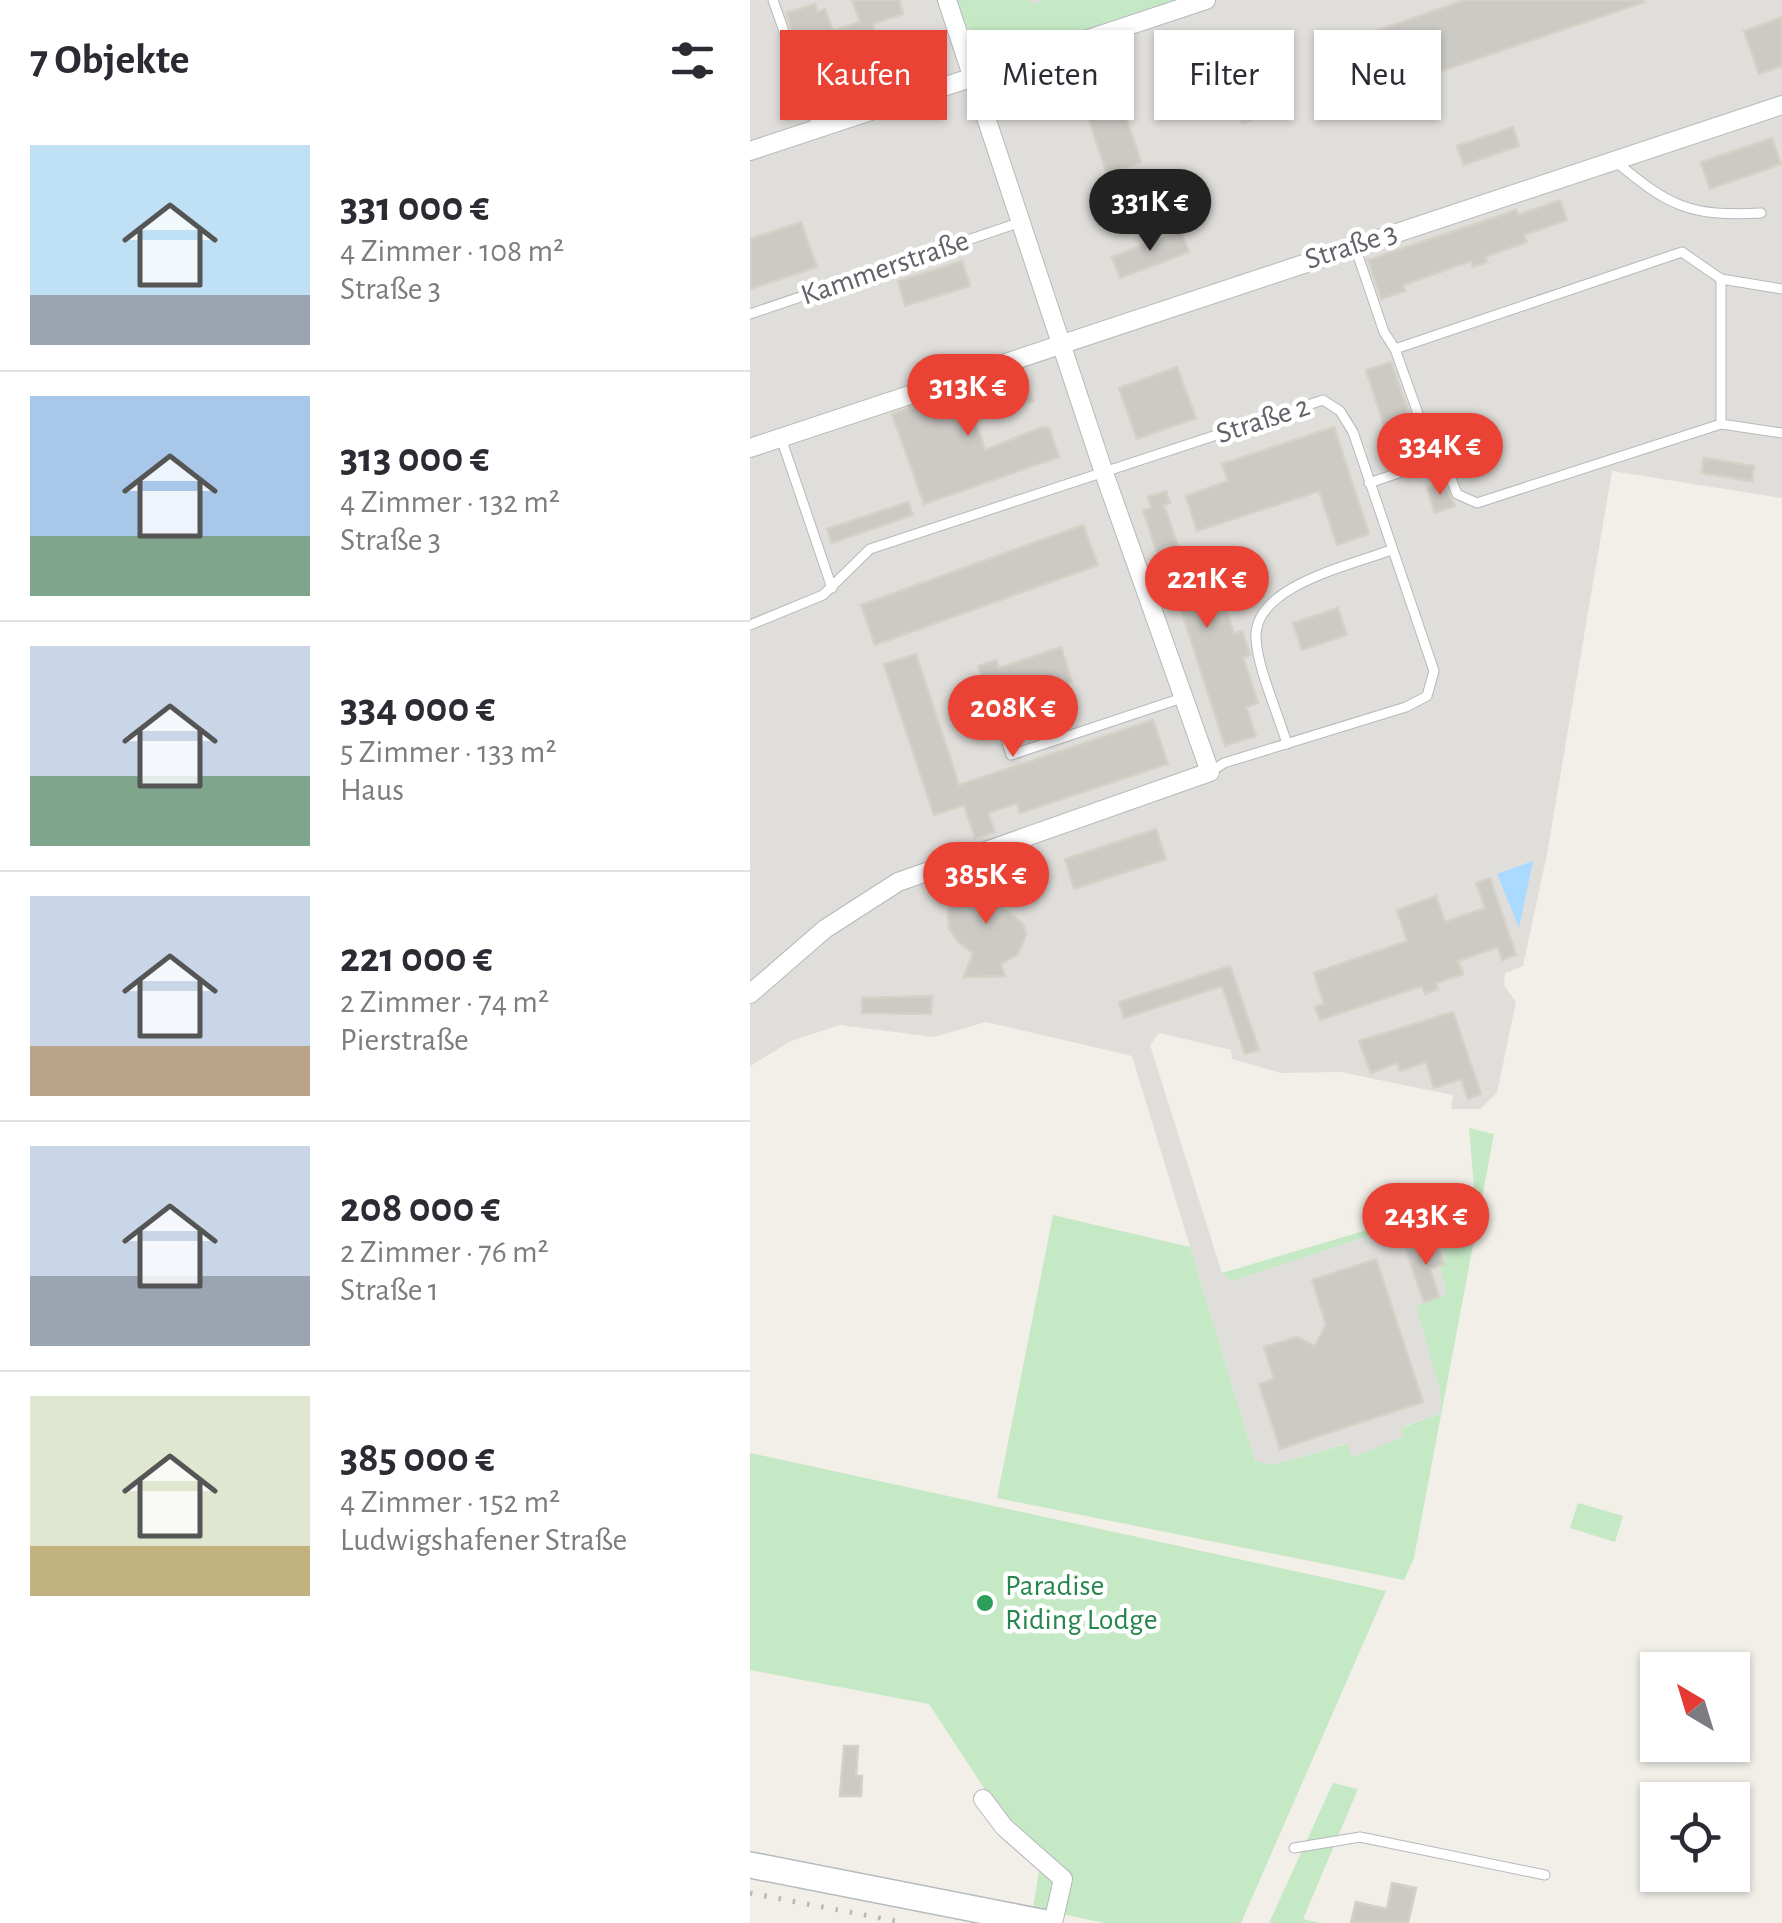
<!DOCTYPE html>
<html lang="de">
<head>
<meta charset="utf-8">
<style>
  body { margin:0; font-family:"Alegreya Sans",sans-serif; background:#f2f2f3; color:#2b2b33; height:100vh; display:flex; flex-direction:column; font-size:38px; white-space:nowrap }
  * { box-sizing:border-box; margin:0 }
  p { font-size:32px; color:#7c7c81 }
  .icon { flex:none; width:55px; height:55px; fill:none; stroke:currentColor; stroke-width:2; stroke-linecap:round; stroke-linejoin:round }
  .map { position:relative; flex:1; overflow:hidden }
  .drawer { display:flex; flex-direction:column; background:#fff; width:750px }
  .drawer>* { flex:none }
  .banner { position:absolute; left:30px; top:30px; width:850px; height:90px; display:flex; gap:20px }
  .needle { width:65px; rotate:322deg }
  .buttons { position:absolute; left:890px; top:1652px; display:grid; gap:20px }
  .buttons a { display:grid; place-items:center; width:110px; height:110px; border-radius:0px; background:#fff; box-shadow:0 2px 8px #0004; font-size:50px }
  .price { position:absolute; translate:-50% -85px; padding:0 22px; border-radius:35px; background:#ea4335; color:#fff; font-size:32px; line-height:65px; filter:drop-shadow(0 2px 5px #0008) }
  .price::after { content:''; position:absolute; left:50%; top:60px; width:30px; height:22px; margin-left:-15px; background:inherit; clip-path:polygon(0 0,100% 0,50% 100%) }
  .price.current { background:#222; color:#fff }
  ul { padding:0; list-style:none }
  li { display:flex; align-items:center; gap:30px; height:250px; padding:0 30px }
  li+li { border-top:2px solid #e1e1e2 }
  li span { display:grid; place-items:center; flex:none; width:280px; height:200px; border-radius:0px; color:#555 }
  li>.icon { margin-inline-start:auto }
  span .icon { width:120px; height:120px; fill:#fffc; stroke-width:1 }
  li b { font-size:42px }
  h2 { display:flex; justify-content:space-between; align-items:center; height:120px; padding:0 30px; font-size:42px }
  .chip { padding:0 35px; border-radius:0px; background:#fff; box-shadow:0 2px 8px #0004; font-size:35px; line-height:90px }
  .chip.current { background:#ea4335; color:#fff }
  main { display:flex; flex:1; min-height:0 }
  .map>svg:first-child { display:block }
  .industrial { fill:#e0deda }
  .green { fill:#c5e8c5 }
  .water { fill:#aadaff }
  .building { fill:#cccac5; stroke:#d6d1c6; stroke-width:2.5 }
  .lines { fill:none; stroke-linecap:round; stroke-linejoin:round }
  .lane-casing { stroke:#b5b8bc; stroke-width:11 }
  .street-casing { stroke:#b5b8bc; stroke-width:20 }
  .secondary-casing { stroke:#b6babf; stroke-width:28 }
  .lane { stroke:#fff; stroke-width:9 }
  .street { stroke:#fff; stroke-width:18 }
  .secondary { stroke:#fff; stroke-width:25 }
  .rail { stroke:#b6b7b8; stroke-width:5; stroke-dasharray:2.5 12; stroke-linecap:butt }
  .leisure-dot { fill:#2e9e5b; stroke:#fff; stroke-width:4 }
  .labels { text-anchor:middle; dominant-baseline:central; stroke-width:9; stroke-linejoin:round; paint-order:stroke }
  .street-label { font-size:30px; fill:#5f6368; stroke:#fff }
  .leisure-label { font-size:30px; fill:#27864d; stroke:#fff; text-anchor:start }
</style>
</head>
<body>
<main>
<section class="drawer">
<h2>7 Objekte<svg class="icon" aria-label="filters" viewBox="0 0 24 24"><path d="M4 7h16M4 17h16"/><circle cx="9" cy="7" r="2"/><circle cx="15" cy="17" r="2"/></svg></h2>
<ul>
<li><span style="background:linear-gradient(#bfe0f5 75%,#9aa5b1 0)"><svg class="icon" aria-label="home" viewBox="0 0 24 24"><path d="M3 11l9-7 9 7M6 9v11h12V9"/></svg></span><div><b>331 000 €</b><p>4 Zimmer · 108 m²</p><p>Straße 3</p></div></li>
<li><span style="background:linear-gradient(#a9c7e8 70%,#7fa58c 0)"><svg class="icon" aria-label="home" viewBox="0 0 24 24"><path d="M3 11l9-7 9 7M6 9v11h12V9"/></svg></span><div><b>313 000 €</b><p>4 Zimmer · 132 m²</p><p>Straße 3</p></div></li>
<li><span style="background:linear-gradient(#c9d6e8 65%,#7fa58c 0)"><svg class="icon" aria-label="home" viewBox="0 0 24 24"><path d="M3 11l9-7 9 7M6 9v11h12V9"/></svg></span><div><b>334 000 €</b><p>5 Zimmer · 133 m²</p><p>Haus</p></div></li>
<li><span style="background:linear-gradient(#c9d6e8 75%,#b9a48a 0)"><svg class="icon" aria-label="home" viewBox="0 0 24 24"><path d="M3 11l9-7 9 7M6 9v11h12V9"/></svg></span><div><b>221 000 €</b><p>2 Zimmer · 74 m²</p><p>Pierstraße</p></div></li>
<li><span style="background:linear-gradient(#c9d6e8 65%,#9aa5b1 0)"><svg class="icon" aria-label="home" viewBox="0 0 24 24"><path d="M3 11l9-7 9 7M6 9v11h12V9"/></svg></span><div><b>208 000 €</b><p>2 Zimmer · 76 m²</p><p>Straße 1</p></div></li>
<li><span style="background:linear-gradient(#dfe7d0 75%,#c2b280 0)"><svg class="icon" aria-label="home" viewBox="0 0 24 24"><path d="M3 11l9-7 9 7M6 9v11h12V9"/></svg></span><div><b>385 000 €</b><p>4 Zimmer · 152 m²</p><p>Ludwigshafener Straße</p></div></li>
</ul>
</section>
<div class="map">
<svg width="1032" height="1923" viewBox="0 0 1032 1923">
  <rect width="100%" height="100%" fill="#f1efe8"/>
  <!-- industrial -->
  <polygon class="industrial" points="0,0 1032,0 1032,498 862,471 797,854 773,966 755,973 754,985 766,1002 747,1093 730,1109 701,1109 703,1095 590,1072 531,1073 482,1059 481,1050 409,1033 400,1045 472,1273 482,1281 624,1234 639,1240 685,1224 698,1261 689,1265 697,1294 667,1306 690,1390 691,1413 652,1427 655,1437 602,1458 596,1444 523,1465 505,1461 382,1056 236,1022 184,1037 90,1025 41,1041 0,1066"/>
  <!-- green -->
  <g class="green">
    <path d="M207,0H280L282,4L295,0H429L255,59C221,57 217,27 207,0Z"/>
    <polygon points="719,1128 744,1134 664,1558 654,1580 247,1498 303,1215 440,1247 505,1461 523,1465 597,1444 602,1457 654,1437 651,1428 691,1413 690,1390 666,1306 697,1294 689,1264 697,1260 685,1225 639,1240 624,1234 482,1281 472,1273 725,1198"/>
    <polygon points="0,1453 636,1591 491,1923 355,1923 283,1908 292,1853 249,1811 179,1704 0,1670"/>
    <polygon points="828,1503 873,1516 865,1542 820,1528"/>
    <polygon points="583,1783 608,1789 553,1919 570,1923 519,1923"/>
  </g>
  <!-- water -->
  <polygon class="water" points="783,861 769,928 747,874"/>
  <!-- building -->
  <g class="building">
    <polygon points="102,0 149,0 153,14 122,24 124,31 120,32 125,47 85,61 82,54 54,64 36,13 65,4 67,12 75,9 83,31 110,22"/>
    <polygon points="715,0 893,0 894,2 642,88 623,32"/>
    <polygon points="1032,17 1032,66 1009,74 994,31"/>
    <polygon points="515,60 531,110 492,123 476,72"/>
    <polygon points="369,97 391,162 357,174 335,108"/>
    <polygon points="763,127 769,146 714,165 707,146"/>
    <polygon points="1022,138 1031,164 960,189 951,162"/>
    <polygon points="810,200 817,220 774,235 777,242 735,257 737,262 723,267 721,261 653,285 655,291 631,299 618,260 766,210 768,215"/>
    <polygon points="51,222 67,267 0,289 0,239"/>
    <polygon points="431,231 439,252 370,278 362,257"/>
    <polygon points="212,261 220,286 155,306 148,281"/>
    <polygon points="641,362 661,419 635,428 616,370"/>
    <polygon points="427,367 446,418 387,439 369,388"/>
    <polygon points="273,370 283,401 225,420 235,450 292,427 299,428 309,457 174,504 142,414"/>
    <polygon points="584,427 619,534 587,545 569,491 447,531 436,496 478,481 472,464"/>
    <polygon points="954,458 1004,466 1002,481 952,473"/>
    <polygon points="694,482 705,506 685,513 677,488"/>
    <polygon points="416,491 420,503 414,505 438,576 455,570 463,594 471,591 484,634 492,631 500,655 493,657 508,703 496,707 506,736 475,746 430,606 425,608 393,510 401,508 398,497"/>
    <polygon points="158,502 163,515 82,543 77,529"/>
    <polygon points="333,525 348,565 125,645 111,605"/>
    <polygon points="588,608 597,635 552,650 543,623"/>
    <polygon points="311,647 322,682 260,702 263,711 246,717 228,666 246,660 249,668"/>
    <polygon points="166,654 209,785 403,720 418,764 270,813 267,803 238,813 245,832 225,838 214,805 184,815 134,664"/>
    <polygon points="406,829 416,859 324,889 315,859"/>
    <polygon points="740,878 766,955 752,960 748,947 708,961 713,974 686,983 688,989 675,994 672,986 570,1020 565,1007 574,1004 564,973 657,941 647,910 686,896 695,922 735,908 726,883"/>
    <polygon points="229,880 251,884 267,898 249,904 273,924 276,935 268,954 251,964 255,976 214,977 223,953 208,942 199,928 198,911 203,898 211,889"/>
    <polygon points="480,966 509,1050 495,1054 472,986 374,1018 369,1002"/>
    <polygon points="182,996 181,1014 112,1013 112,998"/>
    <polygon points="703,1012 731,1094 718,1099 711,1079 684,1088 676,1062 650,1071 647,1063 621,1073 609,1041"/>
    <polygon points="686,1240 694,1264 680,1269 689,1297 674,1302 656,1250"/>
    <polygon points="626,1259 673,1402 530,1449 509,1384 524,1379 514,1347 547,1337 565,1346 576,1324 562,1280"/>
    <polygon points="94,1746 108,1746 106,1776 112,1776 111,1796 90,1796"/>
    <polygon points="642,1883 666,1888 658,1923 601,1923 606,1902 637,1909"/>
  </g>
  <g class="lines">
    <defs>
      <g id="lane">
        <polyline points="23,0 68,128"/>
        <path d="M865,161C919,206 939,217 1011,213"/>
        <polyline points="605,247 634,332 645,349 932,252 971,279"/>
        <polyline points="1032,289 971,279 971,424 1032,433"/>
        <polyline points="0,314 271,222"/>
        <polyline points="645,349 671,422 690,451 707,494 727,503 971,424"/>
        <polyline points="31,438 82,588"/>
        <polyline points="619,483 678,463"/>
        <polyline points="0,625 73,595 120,549 573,400 590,411 603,432 684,671 677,696 656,707 474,763 460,772"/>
        <polyline points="253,730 261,755 432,698"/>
        <path d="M537,744C528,713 508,670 506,639C502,586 602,565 641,550"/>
        <polyline points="544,1848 610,1837 795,1875"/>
      </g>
      <g id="street">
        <polyline points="0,151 456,0"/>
        <polyline points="0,448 1032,105"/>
        <polyline points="0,994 75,929 148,882 460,772 354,473 197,0"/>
        <polyline points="233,1799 254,1827 313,1879 303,1923"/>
      </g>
      <polyline id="secondary" points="0,1865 296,1923"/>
    </defs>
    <!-- lane casing -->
    <use href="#lane" class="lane-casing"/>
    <!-- street casing -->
    <use href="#street" class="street-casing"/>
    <!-- secondary casing -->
    <use href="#secondary" class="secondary-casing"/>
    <!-- lane -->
    <use href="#lane" class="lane"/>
    <!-- street -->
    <use href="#street" class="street"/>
    <!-- secondary -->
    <use href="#secondary" class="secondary"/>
    <!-- rail -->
    <polyline class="rail" points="0,1893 156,1923"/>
  </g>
  <!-- markers -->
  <circle class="leisure-dot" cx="235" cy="1603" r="10"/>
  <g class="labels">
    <!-- street labels -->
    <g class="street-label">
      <text transform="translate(601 246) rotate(-18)">Straße 3</text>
      <text transform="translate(135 268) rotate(-19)">Kammerstraße</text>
      <text transform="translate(513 420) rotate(-18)">Straße 2</text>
    </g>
    <!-- leisure labels -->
    <g class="leisure-label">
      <text x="255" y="1586">Paradise<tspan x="255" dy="34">Riding Lodge</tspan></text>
    </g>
  </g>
</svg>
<div class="buttons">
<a><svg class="needle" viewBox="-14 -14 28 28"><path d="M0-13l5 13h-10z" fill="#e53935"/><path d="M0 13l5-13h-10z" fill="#7c7c81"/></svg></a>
<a><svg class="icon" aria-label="locate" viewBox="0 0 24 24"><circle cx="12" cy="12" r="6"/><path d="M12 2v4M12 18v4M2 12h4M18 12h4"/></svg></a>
</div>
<b class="price current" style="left:400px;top:254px">331K €</b>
<b class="price" style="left:218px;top:439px">313K €</b>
<b class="price" style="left:690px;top:498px">334K €</b>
<b class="price" style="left:457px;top:631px">221K €</b>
<b class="price" style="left:263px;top:760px">208K €</b>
<b class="price" style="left:236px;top:927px">385K €</b>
<b class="price" style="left:676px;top:1268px">243K €</b>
<div class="banner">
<a class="chip current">Kaufen</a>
<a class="chip">Mieten</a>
<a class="chip">Filter</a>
<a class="chip">Neu</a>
</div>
</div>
</main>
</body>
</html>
